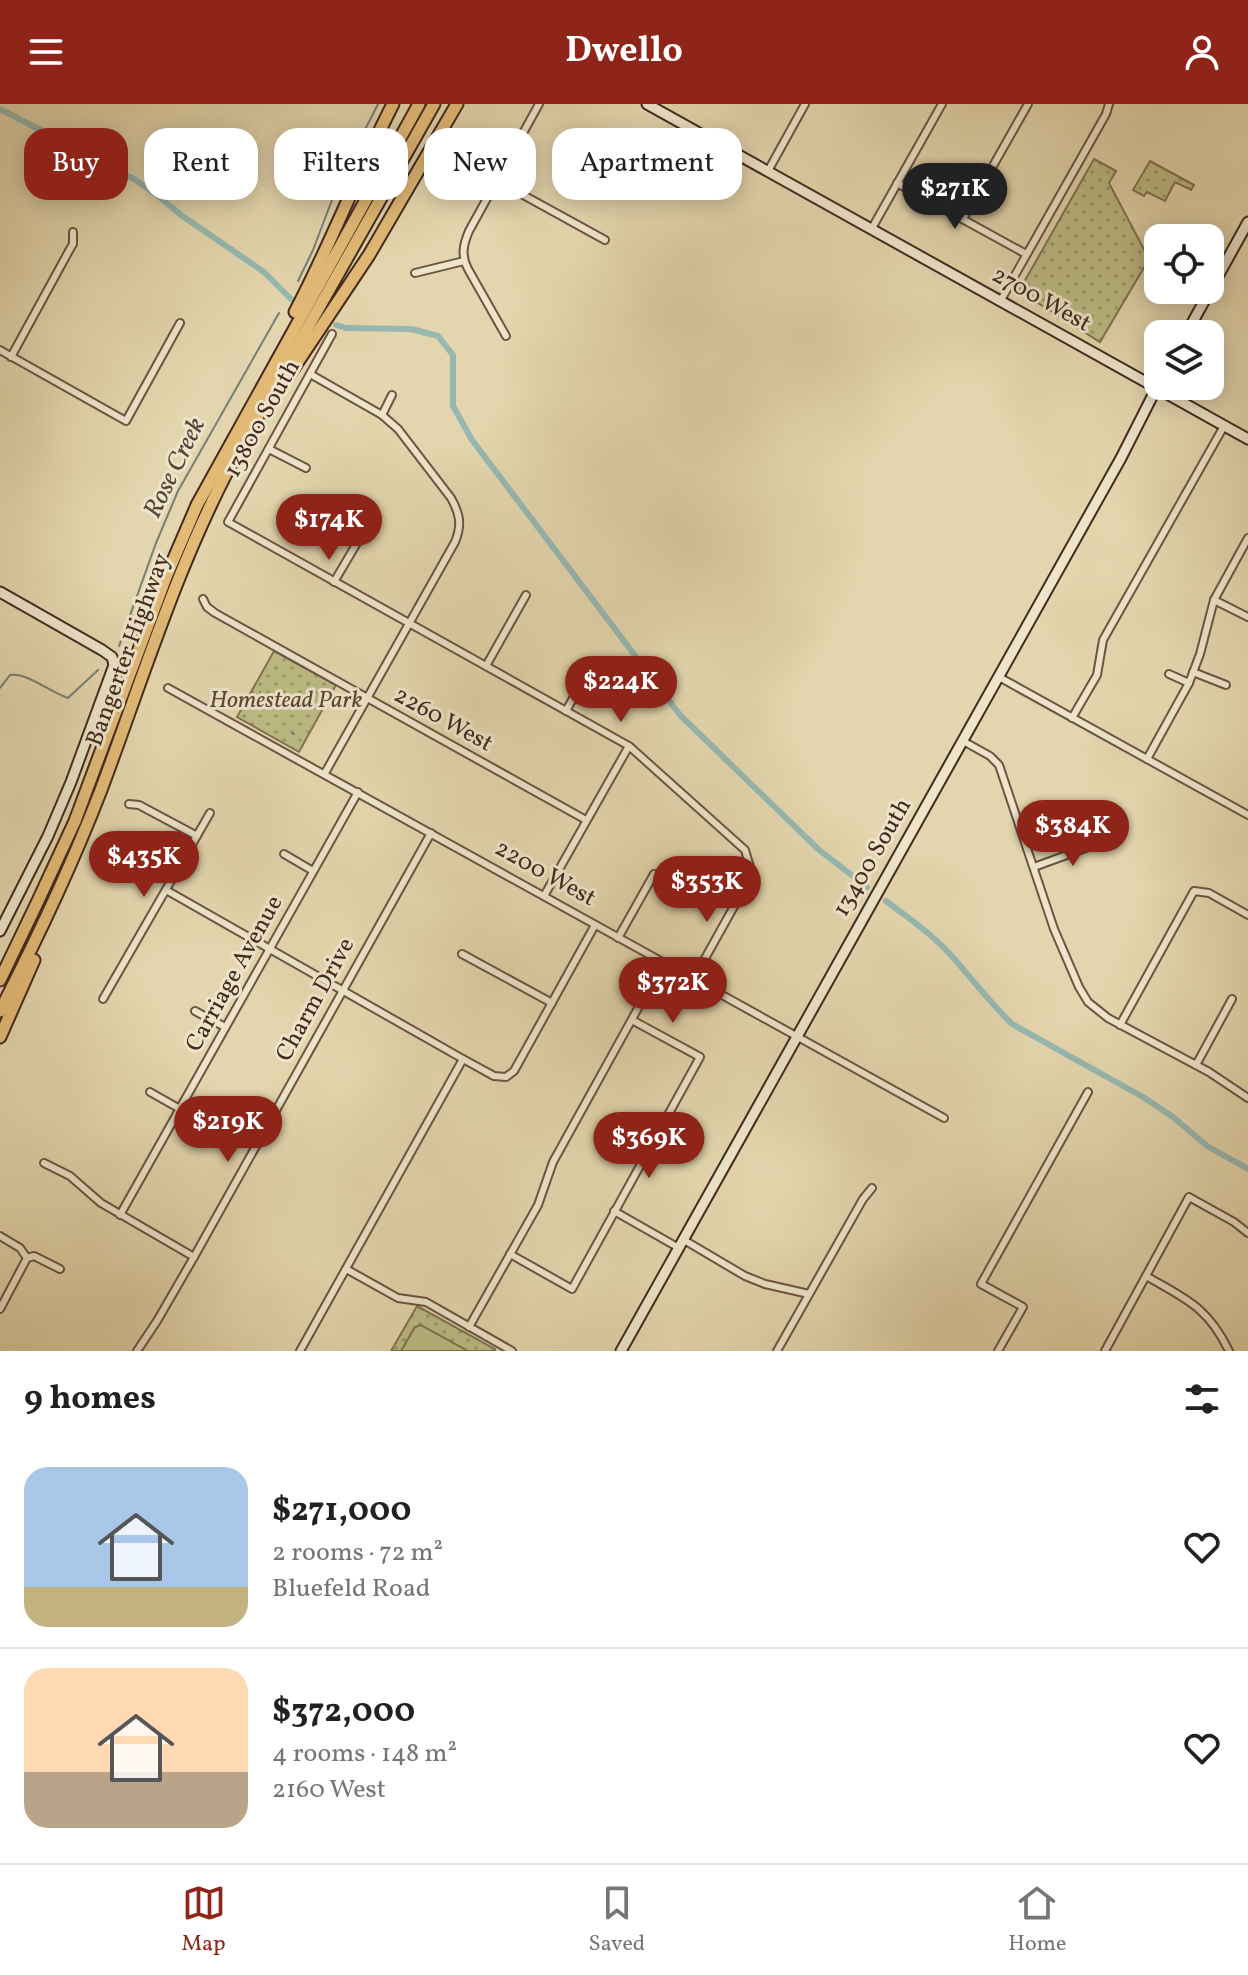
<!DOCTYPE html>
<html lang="en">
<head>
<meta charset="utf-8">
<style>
  body { margin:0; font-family:Vollkorn,serif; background:#f6f6f6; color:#202124; height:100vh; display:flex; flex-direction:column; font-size:30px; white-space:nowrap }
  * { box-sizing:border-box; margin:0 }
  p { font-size:26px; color:#757577 }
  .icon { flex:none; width:44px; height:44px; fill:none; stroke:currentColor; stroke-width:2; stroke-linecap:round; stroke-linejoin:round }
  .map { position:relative; height:1247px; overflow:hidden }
  .sheet { display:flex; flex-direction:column; background:#fff; flex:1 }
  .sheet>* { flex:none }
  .hud { position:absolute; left:24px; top:24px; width:800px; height:72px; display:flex; gap:16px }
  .buttons { position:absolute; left:1144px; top:120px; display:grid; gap:16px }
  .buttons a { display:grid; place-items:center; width:80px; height:80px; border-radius:16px; background:#fff; box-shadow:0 4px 20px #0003; font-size:40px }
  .price { position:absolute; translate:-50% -68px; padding:0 18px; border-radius:28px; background:#8f2418; color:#fff; font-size:26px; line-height:52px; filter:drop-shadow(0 2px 4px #0008) }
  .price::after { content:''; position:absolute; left:50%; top:48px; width:24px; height:18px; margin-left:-12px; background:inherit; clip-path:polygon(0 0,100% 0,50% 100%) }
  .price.selected { background:#222; color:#fff }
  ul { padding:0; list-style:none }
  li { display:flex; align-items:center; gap:24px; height:200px; padding:0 24px }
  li+li { border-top:2px solid #e0e0e0 }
  li span { display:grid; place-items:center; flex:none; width:224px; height:160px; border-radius:24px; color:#555 }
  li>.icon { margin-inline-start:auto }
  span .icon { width:96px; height:96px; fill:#fffc; stroke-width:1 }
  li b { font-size:34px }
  h2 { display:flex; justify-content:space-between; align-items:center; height:96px; padding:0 24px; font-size:34px }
  .chip { padding:0 28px; border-radius:24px; background:#fff; box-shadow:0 4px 20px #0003; font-size:28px; line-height:72px }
  .chip.selected { background:#8f2418; color:#fff }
  header { display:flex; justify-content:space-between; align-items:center; height:104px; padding:0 24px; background:#8f2418; color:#fff; font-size:36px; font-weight:700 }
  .menu { display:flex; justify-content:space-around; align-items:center; height:112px; border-top:2px solid #e0e0e0; background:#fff; font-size:22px; color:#757577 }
  .menu a { display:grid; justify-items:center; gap:4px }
  .menu .selected { color:#8f2418 }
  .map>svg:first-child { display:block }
  .green { fill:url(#green-dots); stroke:#807251; stroke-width:2 }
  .pitch { fill:#bcbb84; stroke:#807251; stroke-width:2 }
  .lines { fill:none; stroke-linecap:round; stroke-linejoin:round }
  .stream { stroke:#757f76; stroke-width:2 }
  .canal { stroke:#96b8b0; stroke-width:6 }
  .street-casing { stroke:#6b5542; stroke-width:10 }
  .secondary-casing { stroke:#432a1e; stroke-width:13 }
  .highway-casing { stroke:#432a1e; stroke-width:15 }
  .street { stroke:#ede4ca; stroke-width:6 }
  .secondary { stroke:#ede4ca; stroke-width:9 }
  .highway { stroke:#e2ba76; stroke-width:11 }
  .labels { text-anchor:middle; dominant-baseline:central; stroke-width:6; stroke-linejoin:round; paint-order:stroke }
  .street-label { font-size:24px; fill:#432a1e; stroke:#ede4ca }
  .park-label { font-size:24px; font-style:italic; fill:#5b4732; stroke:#ede4ca }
  .water-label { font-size:26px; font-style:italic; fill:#54463b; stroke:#ede4ca }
</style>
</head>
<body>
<header><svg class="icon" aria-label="menu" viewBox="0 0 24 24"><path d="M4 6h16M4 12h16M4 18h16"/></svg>Dwello<svg class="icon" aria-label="person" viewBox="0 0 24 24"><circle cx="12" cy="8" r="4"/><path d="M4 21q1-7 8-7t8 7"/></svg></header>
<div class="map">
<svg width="1248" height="1247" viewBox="0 0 1248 1247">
  <defs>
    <pattern id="green-dots" width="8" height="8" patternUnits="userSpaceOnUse" patternTransform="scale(2)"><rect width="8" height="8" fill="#bcbb84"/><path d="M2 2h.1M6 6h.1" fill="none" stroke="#9a986b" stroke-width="1.8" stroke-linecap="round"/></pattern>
  </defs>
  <rect width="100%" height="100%" fill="#e3d5ad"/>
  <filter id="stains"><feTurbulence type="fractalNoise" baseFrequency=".0025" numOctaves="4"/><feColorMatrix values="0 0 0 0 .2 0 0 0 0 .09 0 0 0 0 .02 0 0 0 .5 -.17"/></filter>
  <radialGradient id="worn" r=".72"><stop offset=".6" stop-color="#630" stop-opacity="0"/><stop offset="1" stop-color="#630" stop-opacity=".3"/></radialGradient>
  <!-- green -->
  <g class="green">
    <polygon points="1094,55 1116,67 1109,79 1149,155 1100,238 1019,187"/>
    <polygon points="1150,57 1194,81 1191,86 1175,78 1165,97 1147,88 1144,92 1133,86"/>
    <polygon points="274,547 336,581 299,648 237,613"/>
    <polygon points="417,1202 495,1245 495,1247 391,1247"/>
  </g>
  <!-- pitch -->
  <polygon class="pitch" points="421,1221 468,1247 401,1247 415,1223"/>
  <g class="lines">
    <!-- stream -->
    <g class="stream">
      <polyline points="298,177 313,146 340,75 378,0"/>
      <polyline points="119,542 156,439 178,387 279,209"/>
      <path d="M0,584L10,571C29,569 49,588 68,594L98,566"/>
      <polyline points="260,589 260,588"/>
      <polyline points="292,629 294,630"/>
    </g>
    <!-- canal -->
    <g class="canal">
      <polyline points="0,5 134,75 157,91 181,111 264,168 291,195"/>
      <polyline points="336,221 346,224 411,225 438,232 453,251 453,302 472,336 680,611 818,745 867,783"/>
      <path d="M886,797C909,814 930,829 949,849C971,873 989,898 1012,920L1143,993L1173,1013L1207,1042L1248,1065"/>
    </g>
    <defs>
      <g id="street">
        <polyline points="768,67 805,0"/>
        <polyline points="496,76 605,136"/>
        <polyline points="897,79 1026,150"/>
        <polyline points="963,115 1028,0"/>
        <polyline points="871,126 942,0"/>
        <polyline points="415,169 464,157"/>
        <polyline points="1001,196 1106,10 1109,0"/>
        <polyline points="332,230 228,418 629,642 745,746 750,763 747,779 693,876"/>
        <path d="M506,232L468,165C461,152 463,141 469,127L539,0"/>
        <polyline points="0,246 126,317 180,219"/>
        <polyline points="11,253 70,145 73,140 73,128"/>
        <path d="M310,270L382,311L398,325L451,394C460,410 462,421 455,438L325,669"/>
        <polyline points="382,311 392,291"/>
        <polyline points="269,345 306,364"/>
        <polyline points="334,478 364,427"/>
        <polyline points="203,495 207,503 215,509 586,716"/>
        <polyline points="1214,496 1248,513"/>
        <polyline points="486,562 526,491"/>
        <polyline points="1193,568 1226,581"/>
        <polyline points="1169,570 1189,579"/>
        <polyline points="999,573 1248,711"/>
        <polyline points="168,584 944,1014"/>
        <polyline points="566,607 586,571"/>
        <polyline points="1072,614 1097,571 1103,536 1224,322"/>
        <polyline points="963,637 990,652 999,661 1054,825 1079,883 1088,898 1108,914 1209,968 1248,994"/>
        <polyline points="1147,655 1189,579 1200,550 1214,496 1248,434"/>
        <polyline points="129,700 139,701 197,732"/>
        <polyline points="284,750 313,767"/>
        <polyline points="1034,763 1102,738"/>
        <polyline points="166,786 463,955 494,972 506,973 514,967 595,821"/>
        <polyline points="544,792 629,642"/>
        <polyline points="618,834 654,770"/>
        <polyline points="462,850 552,899"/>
        <polyline points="103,895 210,709"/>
        <polyline points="195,907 225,923"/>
        <polyline points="1120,921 1194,787 1209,789 1248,811"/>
        <polyline points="1196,961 1232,895"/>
        <polyline points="150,988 180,1005"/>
        <polyline points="44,1059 70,1072 101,1099 194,1153"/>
        <polyline points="614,1107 679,1144"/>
        <polyline points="120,1111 358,688"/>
        <polyline points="0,1132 20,1144 27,1154 34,1152 60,1165"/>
        <polyline points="684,1136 745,1172 765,1180 809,1190"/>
        <polyline points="510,1150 572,1185 700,953 632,916"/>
        <polyline points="346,1165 398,1194 426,1198 512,1247"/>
        <path d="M1146,1172C1186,1195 1208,1203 1229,1247"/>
        <polyline points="0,1205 27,1154"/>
        <polyline points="469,1223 538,1101 553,1058 663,859"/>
        <polyline points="137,1247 157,1217 194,1153 431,729"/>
        <polyline points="300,1247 463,955"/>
        <polyline points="777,1247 863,1095 872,1084"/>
        <polyline points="998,1247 1023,1203 981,1180 1088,988"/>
        <polyline points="1105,1247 1189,1093 1234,1118 1248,1129"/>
      </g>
      <g id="secondary">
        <polyline points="647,0 1248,335"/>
        <polyline points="1186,230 1248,118"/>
        <polyline points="0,488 102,546 112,553 114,561 71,678 48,732 0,827"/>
        <polyline points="621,1247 1121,354 1158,281"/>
      </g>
      <g id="highway">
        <path d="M295,208C331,140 358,68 393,0"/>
        <polyline points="289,271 369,151 457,0"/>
        <polyline points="0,876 37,799 75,717 166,473 197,401 419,0"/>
        <path d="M0,907C37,835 72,761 101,686C144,571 179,455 238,347L434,0"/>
        <polyline points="0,933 34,856"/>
      </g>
    </defs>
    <!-- street casing -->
    <use href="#street" class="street-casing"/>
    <!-- secondary casing -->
    <use href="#secondary" class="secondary-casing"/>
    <!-- highway casing -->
    <use href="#highway" class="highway-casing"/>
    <!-- street -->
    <use href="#street" class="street"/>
    <!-- secondary -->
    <use href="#secondary" class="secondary"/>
    <!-- highway -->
    <use href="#highway" class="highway"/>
  </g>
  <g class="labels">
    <!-- street labels -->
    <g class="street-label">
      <text transform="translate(1041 196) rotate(29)">2700 West</text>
      <text transform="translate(263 315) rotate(-61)">13800 South</text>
      <text transform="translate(129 546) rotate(-70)">Bangerter Highway</text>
      <text transform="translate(443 616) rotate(29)">2260 West</text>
      <text transform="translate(873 754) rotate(-60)">13400 South</text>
      <text transform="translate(545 770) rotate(29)">2200 West</text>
      <text transform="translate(235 870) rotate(-61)">Carriage Avenue</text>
      <text transform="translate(316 896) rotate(-61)">Charm Drive</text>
    </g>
    <!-- park labels -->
    <g class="park-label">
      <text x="286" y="597">Homestead Park</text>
    </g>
    <!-- water labels -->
    <g class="water-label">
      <text transform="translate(175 364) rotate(-64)">Rose Creek</text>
    </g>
  </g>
  <rect width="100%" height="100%" filter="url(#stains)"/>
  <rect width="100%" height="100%" fill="url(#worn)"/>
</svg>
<div class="buttons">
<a><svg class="icon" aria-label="locate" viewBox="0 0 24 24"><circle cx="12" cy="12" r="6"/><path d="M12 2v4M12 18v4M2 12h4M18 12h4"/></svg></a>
<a><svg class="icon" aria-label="layers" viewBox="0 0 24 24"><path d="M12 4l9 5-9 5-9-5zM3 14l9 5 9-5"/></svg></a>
</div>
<b class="price selected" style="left:955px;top:127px">$271K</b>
<b class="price" style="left:329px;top:458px">$174K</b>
<b class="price" style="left:621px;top:620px">$224K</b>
<b class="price" style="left:1073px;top:764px">$384K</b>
<b class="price" style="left:144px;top:795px">$435K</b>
<b class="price" style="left:707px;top:820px">$353K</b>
<b class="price" style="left:673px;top:921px">$372K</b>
<b class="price" style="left:228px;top:1060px">$219K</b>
<b class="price" style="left:649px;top:1076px">$369K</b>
<div class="hud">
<a class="chip selected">Buy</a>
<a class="chip">Rent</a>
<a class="chip">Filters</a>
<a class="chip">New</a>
<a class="chip">Apartment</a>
</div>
</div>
<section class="sheet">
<h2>9 homes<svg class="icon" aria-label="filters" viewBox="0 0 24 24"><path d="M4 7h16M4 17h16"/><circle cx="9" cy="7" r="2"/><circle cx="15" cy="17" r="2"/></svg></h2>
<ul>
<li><span style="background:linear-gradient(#a9c7e8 75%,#c2b280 0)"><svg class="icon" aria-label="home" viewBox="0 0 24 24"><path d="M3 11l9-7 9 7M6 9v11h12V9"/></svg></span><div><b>$271,000</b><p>2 rooms · 72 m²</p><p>Bluefeld Road</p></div><svg class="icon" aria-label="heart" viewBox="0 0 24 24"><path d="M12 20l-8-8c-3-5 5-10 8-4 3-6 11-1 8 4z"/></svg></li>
<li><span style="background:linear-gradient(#ffd9b3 65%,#b9a48a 0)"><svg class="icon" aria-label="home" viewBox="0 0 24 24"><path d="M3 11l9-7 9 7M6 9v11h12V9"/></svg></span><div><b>$372,000</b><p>4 rooms · 148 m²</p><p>2160 West</p></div><svg class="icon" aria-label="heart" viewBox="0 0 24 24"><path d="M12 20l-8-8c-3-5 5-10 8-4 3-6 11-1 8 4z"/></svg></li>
</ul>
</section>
<nav class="menu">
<a class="selected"><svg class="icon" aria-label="map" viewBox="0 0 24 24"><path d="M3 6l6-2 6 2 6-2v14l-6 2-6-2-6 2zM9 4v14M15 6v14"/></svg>Map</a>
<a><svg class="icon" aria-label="saved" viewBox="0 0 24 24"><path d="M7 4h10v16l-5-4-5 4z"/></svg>Saved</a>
<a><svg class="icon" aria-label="home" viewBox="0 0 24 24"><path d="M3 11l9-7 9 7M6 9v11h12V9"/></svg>Home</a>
</nav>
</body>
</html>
